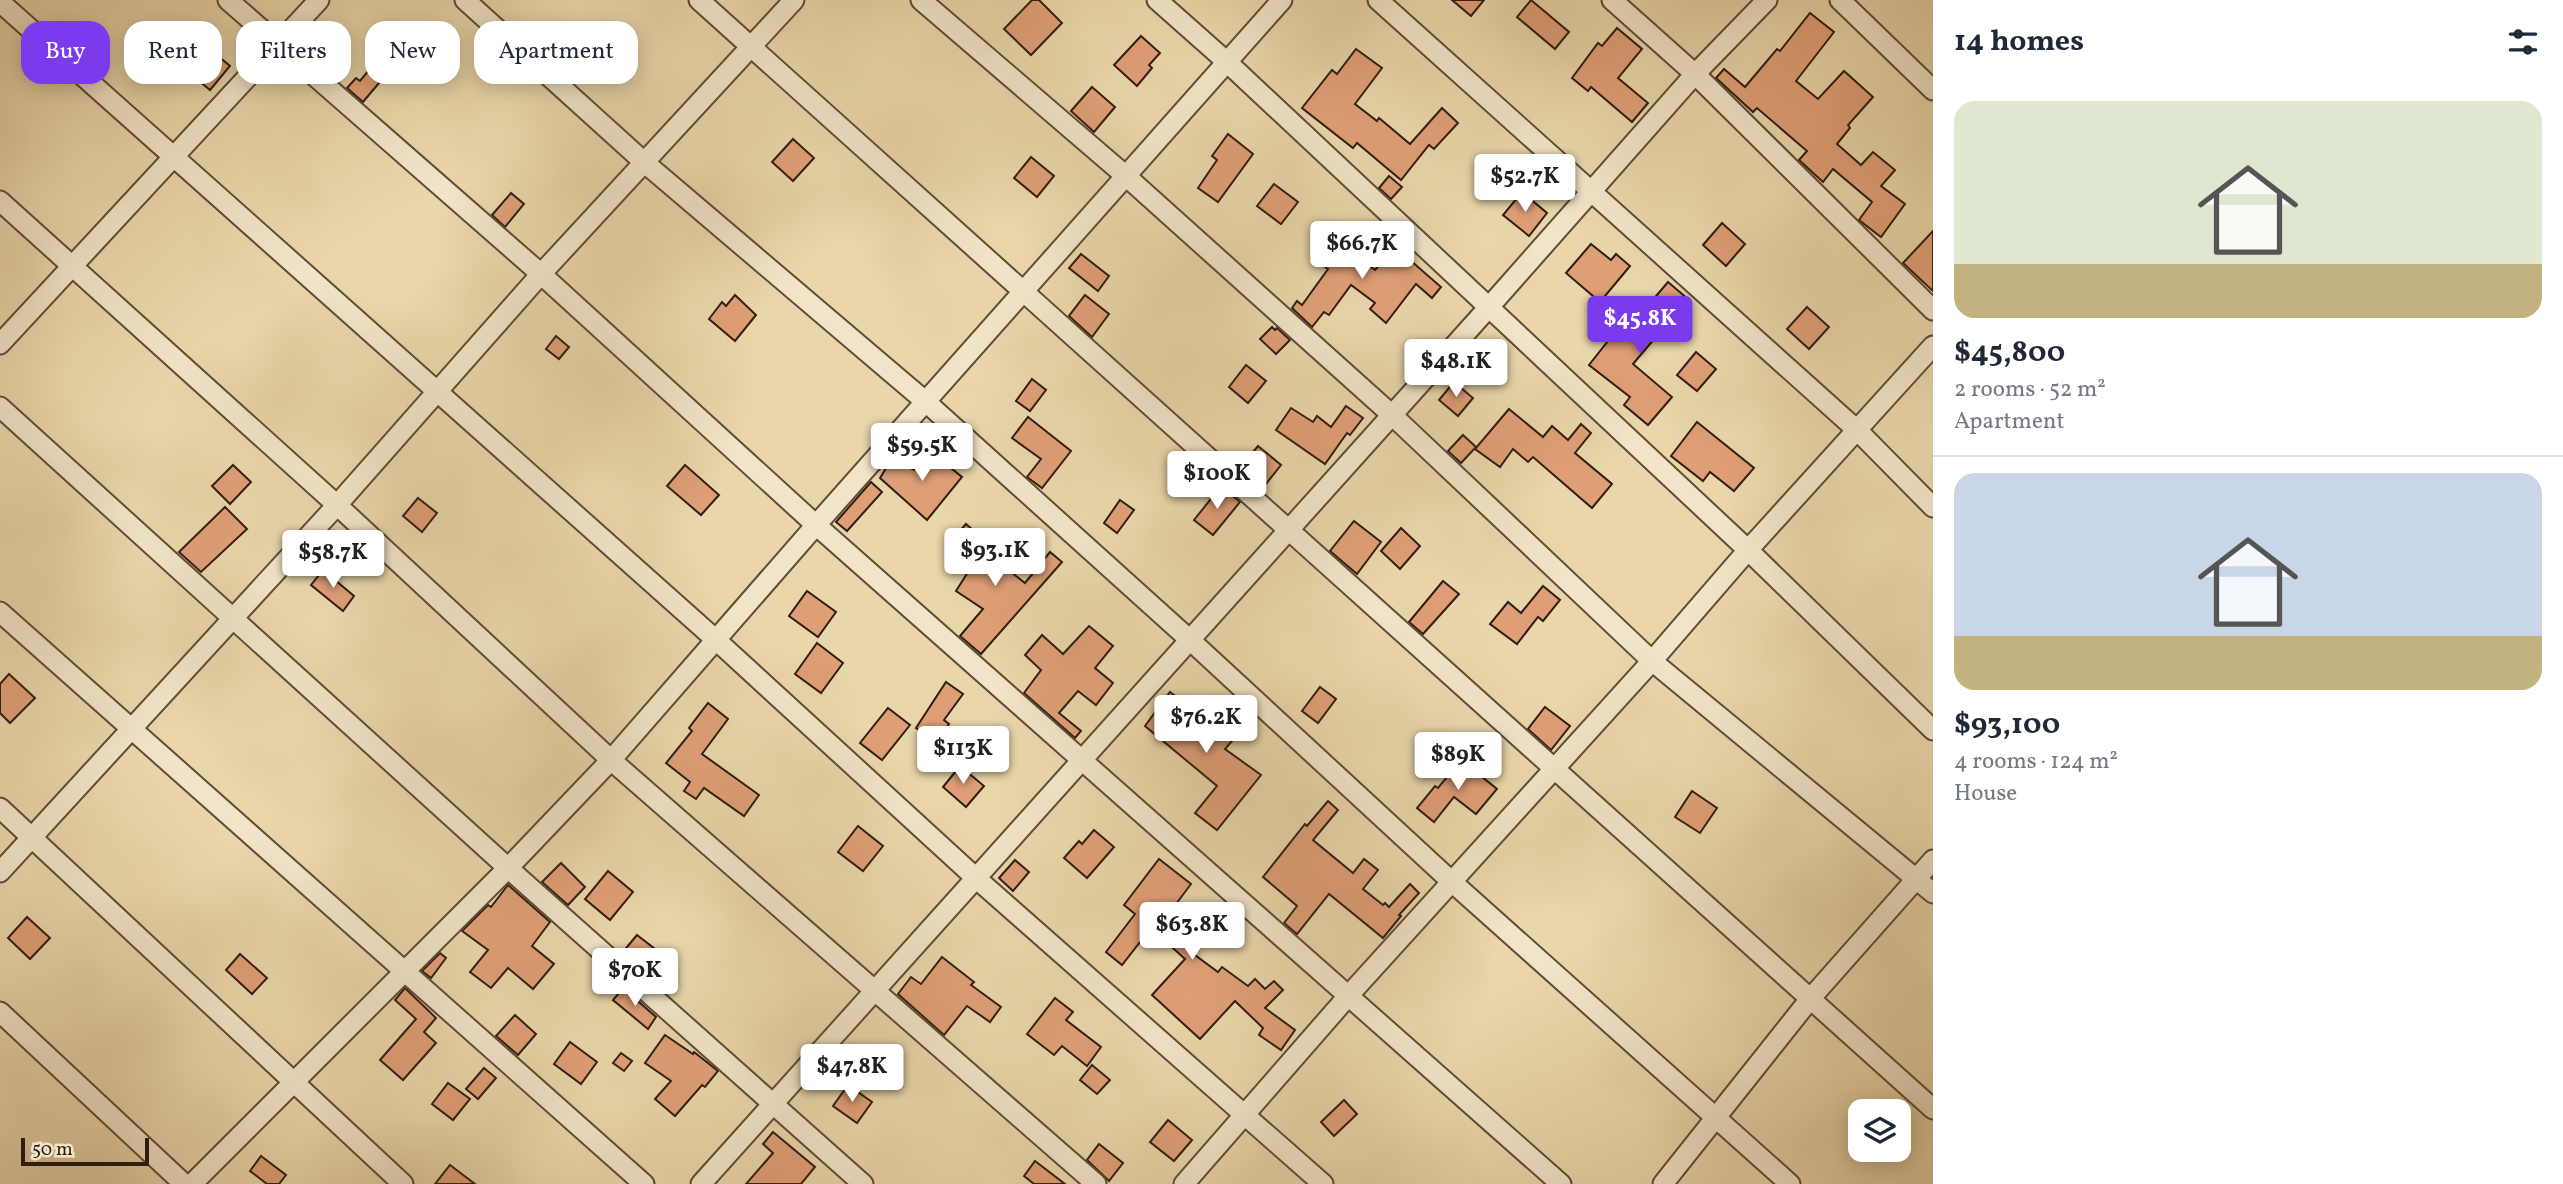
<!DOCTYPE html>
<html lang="en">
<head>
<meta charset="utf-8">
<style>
  body { margin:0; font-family:Vollkorn,serif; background:#f6f6f7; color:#1f2937; height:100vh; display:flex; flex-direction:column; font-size:26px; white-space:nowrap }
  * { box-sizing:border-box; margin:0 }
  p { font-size:23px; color:#747a83 }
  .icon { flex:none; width:38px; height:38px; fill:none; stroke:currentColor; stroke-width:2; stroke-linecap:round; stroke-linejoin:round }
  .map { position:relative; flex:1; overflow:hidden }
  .drawer { display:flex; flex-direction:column; background:#fff; width:630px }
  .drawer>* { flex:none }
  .guide { position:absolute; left:21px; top:21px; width:665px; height:63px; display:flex; gap:14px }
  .fabs { position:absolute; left:1848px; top:1099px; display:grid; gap:14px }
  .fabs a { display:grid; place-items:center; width:63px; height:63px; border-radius:14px; background:#fff; box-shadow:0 4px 18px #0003; font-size:35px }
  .scale { position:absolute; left:21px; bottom:18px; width:128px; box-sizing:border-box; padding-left:7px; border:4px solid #311e11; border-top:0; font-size:19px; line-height:24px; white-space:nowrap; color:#311e11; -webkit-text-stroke:5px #f1e4c8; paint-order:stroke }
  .price { position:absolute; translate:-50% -60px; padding:0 16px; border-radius:7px; background:#fff; color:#222; font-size:23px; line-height:46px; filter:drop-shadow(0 2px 4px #0008) }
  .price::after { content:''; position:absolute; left:50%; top:42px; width:21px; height:16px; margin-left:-10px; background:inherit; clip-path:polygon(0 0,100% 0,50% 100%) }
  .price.active { background:#7c3aed; color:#fff }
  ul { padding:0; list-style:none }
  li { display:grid; align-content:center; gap:14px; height:371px; padding:0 21px }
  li+li { border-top:2px solid #e0e1e3 }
  li span { display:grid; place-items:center; height:217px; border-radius:21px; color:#555 }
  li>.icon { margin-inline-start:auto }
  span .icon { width:126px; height:126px; fill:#fffc; stroke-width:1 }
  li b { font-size:30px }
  h2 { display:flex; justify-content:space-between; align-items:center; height:84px; padding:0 21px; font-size:30px }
  .chip { padding:0 24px; border-radius:21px; background:#fff; box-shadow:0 4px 18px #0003; font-size:24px; line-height:63px }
  .chip.active { background:#7c3aed; color:#fff }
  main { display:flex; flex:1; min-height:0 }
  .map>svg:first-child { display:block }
  .building { fill:#df9f76; stroke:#311e11; stroke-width:2 }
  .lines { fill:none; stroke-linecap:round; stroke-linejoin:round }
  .minor-casing { stroke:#5f4c37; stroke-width:23 }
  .minor { stroke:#f1e4c8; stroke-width:19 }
</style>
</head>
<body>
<main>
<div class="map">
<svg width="1933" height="1184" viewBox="0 0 1933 1184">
  <rect width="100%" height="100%" fill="#e9d6aa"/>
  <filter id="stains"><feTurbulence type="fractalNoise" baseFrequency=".00286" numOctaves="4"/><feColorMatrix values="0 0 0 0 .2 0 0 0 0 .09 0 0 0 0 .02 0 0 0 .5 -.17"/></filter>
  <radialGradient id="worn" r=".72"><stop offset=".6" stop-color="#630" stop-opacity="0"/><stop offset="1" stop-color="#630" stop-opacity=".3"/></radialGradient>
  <!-- building -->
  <g class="building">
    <polygon points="1032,0 1039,0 1062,23 1031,55 1004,29"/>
    <polygon points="1452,0 1484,0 1471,16"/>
    <polygon points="1531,0 1569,32 1555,49 1517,17"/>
    <polygon points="1810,13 1834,32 1796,81 1818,99 1844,71 1873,97 1848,125 1850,128 1837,144 1861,165 1873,152 1895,170 1881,186 1905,204 1881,237 1859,220 1872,202 1833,169 1823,182 1799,160 1807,151 1757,108 1753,112 1716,78 1724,69 1745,87 1777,49 1780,51"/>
    <polygon points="1617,28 1642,49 1618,78 1648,103 1632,122 1591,87 1588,91 1572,78 1598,43 1602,46"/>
    <polygon points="1141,36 1160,53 1149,65 1152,68 1137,86 1114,65"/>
    <polygon points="393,41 407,53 405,55 412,61 397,80 389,74 385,79 384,77 363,102 347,88 356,78 360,81"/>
    <polygon points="205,45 230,66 210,90 185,69"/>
    <polygon points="1356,49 1382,68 1355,104 1377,121 1379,118 1410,144 1442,108 1458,123 1434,149 1429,145 1401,180 1357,143 1353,148 1302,108 1332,70 1337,74"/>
    <polygon points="1092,87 1115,107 1094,132 1071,111"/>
    <polygon points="1228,134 1253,154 1218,202 1198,188 1217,160 1212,156"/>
    <polygon points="793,139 814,158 793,181 772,162"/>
    <polygon points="1031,157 1054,176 1037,197 1014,178"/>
    <polygon points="1389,176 1402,187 1391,199 1379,188"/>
    <polygon points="1274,184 1298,202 1281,224 1257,206"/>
    <polygon points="1522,192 1547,213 1529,236 1503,215"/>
    <polygon points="511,193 524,204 505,227 492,215"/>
    <polygon points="1722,223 1745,244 1726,266 1703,245"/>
    <polygon points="1331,229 1348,240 1343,247 1375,270 1395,247 1441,287 1432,298 1416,284 1386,323 1370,309 1375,303 1351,285 1329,315 1324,312 1312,327 1292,308 1297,301 1302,305 1328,269 1311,258"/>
    <polygon points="1933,231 1933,291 1903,263"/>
    <polygon points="1591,244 1611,260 1616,254 1630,266 1600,302 1566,273"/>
    <polygon points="1081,254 1109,276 1098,291 1069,268"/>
    <polygon points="1668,282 1688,299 1633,364 1672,397 1648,425 1624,405 1630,397 1589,365 1612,336 1618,341"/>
    <polygon points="735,295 756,315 735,341 709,319 722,302 726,306"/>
    <polygon points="1085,295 1109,314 1092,337 1069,316"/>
    <polygon points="1807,307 1829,327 1809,349 1787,329"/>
    <polygon points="1272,327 1275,330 1277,328 1290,340 1276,354 1260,339"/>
    <polygon points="556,336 569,347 559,359 546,349"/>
    <polygon points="1696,352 1716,369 1697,391 1677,375"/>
    <polygon points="1246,365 1266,381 1248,403 1229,387"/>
    <polygon points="1032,379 1046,390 1030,411 1016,401"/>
    <polygon points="1454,382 1473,398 1458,416 1439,400"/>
    <polygon points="1346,406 1363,418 1350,435 1347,433 1325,464 1276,430 1291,408 1313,422 1317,416 1331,427"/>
    <polygon points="1509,409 1543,437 1552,426 1568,440 1581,424 1591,433 1575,453 1612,484 1592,508 1533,457 1528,462 1513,449 1500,467 1475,449"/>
    <polygon points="1028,417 1071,451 1042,488 1027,477 1041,459 1012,438"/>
    <polygon points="1697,422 1754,468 1734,491 1710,472 1703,481 1671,456"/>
    <polygon points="1463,435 1476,447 1461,463 1448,451"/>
    <polygon points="1258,446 1281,465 1262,489 1239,469"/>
    <polygon points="930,451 962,477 927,520 880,478 893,457 914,470"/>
    <polygon points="233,465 251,482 230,504 212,486"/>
    <polygon points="685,465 719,495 701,515 667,486"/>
    <polygon points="871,482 882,492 847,531 836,522"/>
    <polygon points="1223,488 1240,502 1213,535 1194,520 1218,490 1220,492"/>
    <polygon points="418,498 437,513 422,532 403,516"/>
    <polygon points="1120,500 1134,510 1117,533 1104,523"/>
    <polygon points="225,507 247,529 201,572 179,552"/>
    <polygon points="1354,521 1381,542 1357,574 1330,551"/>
    <polygon points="966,524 1002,555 997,561 1025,583 1050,552 1062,562 981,654 960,636 983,609 956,591 975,561 951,541"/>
    <polygon points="1401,528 1420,546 1400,569 1381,551"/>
    <polygon points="323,570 354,596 343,611 311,585"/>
    <polygon points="1443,581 1459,594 1423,634 1409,622"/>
    <polygon points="1543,586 1560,600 1543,621 1538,617 1517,644 1490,624 1508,602 1521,613"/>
    <polygon points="807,591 836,612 818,637 789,616"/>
    <polygon points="1089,626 1113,646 1095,668 1113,683 1096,705 1078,691 1059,713 1081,731 1075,738 1024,693 1041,670 1025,655 1042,635 1063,654"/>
    <polygon points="817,643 843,663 821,693 795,674"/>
    <polygon points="9,674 35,698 10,723 0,713 0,684"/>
    <polygon points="946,682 963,694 944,720 949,724 936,742 916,728"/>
    <polygon points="1320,687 1336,699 1318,723 1302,711"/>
    <polygon points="1170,692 1202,716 1204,713 1224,730 1233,719 1243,728 1225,749 1261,775 1217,830 1195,813 1217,786 1145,726"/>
    <polygon points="708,703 728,719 702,754 759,795 744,816 704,788 696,799 684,791 690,782 666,763 692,731 689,728"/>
    <polygon points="1545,707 1570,726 1551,750 1528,729"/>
    <polygon points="888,708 910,725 882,760 860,743"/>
    <polygon points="1461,760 1497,789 1476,814 1454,797 1434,822 1417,808 1435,786 1438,788"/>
    <polygon points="960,766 984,786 966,807 943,787"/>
    <polygon points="1692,791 1717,808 1700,833 1675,817"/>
    <polygon points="1328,801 1338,810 1313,840 1353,873 1364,859 1378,870 1363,889 1383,905 1385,903 1389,907 1410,884 1419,893 1399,915 1401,916 1383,938 1329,894 1297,934 1284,923 1297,906 1263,877 1305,824 1307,826"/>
    <polygon points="858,826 883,846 863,871 838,852"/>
    <polygon points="1094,830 1114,847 1087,878 1064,858 1079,841 1082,844"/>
    <polygon points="1159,859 1191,884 1176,904 1208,933 1191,952 1218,972 1222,967 1248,986 1255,979 1265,989 1274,981 1283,990 1265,1008 1295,1030 1281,1050 1259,1035 1263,1028 1235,1001 1200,1039 1152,995 1185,959 1151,928 1122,965 1106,952 1135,914 1124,905"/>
    <polygon points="1015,860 1029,872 1013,891 999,878"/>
    <polygon points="561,863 585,887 568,905 542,882"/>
    <polygon points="608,871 633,892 610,920 585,899"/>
    <polygon points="508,885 550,922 532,946 554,964 533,989 508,968 491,988 470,972 488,950 462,931 488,905 491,907"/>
    <polygon points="27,917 50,938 30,959 8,938"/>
    <polygon points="637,935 655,949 639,968 622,953"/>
    <polygon points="440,953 446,958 431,978 422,971"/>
    <polygon points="240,954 267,978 252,994 226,970"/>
    <polygon points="942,957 974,982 971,985 1001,1007 990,1022 967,1006 944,1035 898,994 911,977 921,984"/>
    <polygon points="405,988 436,1018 424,1032 436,1043 403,1080 380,1060 416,1019 395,1000"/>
    <polygon points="623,988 656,1017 648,1029 613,1000"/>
    <polygon points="1055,998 1073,1012 1066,1020 1101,1047 1087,1066 1062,1046 1054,1055 1027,1034"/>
    <polygon points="515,1015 536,1034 518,1055 496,1036"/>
    <polygon points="665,1035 693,1054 694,1052 718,1071 705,1087 702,1085 675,1116 655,1099 671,1081 645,1063"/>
    <polygon points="570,1042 597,1062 581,1084 554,1064"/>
    <polygon points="621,1053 632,1061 624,1071 613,1063"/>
    <polygon points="1092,1065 1110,1080 1097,1094 1080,1080"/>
    <polygon points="484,1068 496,1078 478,1099 466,1089"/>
    <polygon points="448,1083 470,1099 453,1120 432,1104"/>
    <polygon points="848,1085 872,1102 857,1123 833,1106"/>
    <polygon points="1344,1100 1357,1114 1334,1136 1321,1122"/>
    <polygon points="1168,1120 1192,1140 1174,1161 1150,1142"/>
    <polygon points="773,1132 815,1167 801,1184 746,1184 773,1153 763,1144"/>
    <polygon points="1099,1144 1123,1163 1109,1181 1087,1160"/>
    <polygon points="261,1156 286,1175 279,1184 267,1184 250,1171"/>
    <polygon points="1035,1161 1065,1184 1034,1184 1024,1176"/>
    <polygon points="450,1165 475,1184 435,1184"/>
  </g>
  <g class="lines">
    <defs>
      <g id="minor">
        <polyline points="228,0 541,274 816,525 1561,1184"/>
        <polyline points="465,0 645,163 926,402 1190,640 1452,882 1790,1184"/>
        <polyline points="699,0 1933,1109"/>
        <polyline points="921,0 1127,177 1392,415 1652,661 1933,893"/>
        <polyline points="1157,0 1227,62 1748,550 1933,730"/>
        <polyline points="1378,0 1858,431 1933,507"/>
        <polyline points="1612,0 1695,74 1933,310"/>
        <polyline points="1840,0 1933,90"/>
        <polyline points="0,2 715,639 977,879 1323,1184"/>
        <polyline points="0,201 337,505 611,760 1096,1184"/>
        <polyline points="0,344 319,0"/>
        <polyline points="0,407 508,868 863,1184"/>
        <polyline points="0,612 644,1184"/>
        <polyline points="0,808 403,1184"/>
        <polyline points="0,872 337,505 541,274 794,0"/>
        <polyline points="0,1012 184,1184"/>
        <polyline points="192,1184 508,868 611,760 816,525 1282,0"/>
        <polyline points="701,1184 1489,307 1695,74 1767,0"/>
        <polyline points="1184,1184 1349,995 1652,661 1748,550 1933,346"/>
        <polyline points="1663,1184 1810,999 1933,860"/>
      </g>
    </defs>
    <!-- minor casing -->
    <use href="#minor" class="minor-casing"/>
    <!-- minor -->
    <use href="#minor" class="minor"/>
  </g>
  <rect width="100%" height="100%" filter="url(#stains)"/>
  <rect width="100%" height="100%" fill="url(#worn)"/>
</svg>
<div class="fabs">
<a><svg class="icon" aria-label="layers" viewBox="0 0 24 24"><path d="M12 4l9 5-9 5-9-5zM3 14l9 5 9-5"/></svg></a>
</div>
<div class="scale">50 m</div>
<b class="price" style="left:1525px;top:214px">$52.7K</b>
<b class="price" style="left:1362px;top:281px">$66.7K</b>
<b class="price active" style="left:1640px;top:356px">$45.8K</b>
<b class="price" style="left:1456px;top:399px">$48.1K</b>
<b class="price" style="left:922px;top:483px">$59.5K</b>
<b class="price" style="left:1217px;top:511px">$100K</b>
<b class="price" style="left:995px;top:588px">$93.1K</b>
<b class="price" style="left:333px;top:590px">$58.7K</b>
<b class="price" style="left:1206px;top:755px">$76.2K</b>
<b class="price" style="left:963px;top:786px">$113K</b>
<b class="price" style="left:1458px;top:792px">$89K</b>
<b class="price" style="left:1192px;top:962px">$63.8K</b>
<b class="price" style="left:635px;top:1008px">$70K</b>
<b class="price" style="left:852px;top:1104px">$47.8K</b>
<div class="guide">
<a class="chip active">Buy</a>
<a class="chip">Rent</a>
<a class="chip">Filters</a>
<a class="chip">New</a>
<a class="chip">Apartment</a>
</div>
</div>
<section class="drawer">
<h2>14 homes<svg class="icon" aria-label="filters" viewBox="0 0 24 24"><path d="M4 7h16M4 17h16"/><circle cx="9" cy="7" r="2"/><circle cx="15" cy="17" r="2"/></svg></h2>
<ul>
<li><span style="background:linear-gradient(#dfe7d0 75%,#c2b280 0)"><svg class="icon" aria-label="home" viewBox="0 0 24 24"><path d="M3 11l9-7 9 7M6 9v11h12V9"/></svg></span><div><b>$45,800</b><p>2 rooms · 52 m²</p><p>Apartment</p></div></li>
<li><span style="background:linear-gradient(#c9d6e8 75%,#c2b280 0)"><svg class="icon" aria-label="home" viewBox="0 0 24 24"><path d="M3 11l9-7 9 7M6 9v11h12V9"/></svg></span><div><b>$93,100</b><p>4 rooms · 124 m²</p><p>House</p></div></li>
</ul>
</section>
</main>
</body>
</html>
